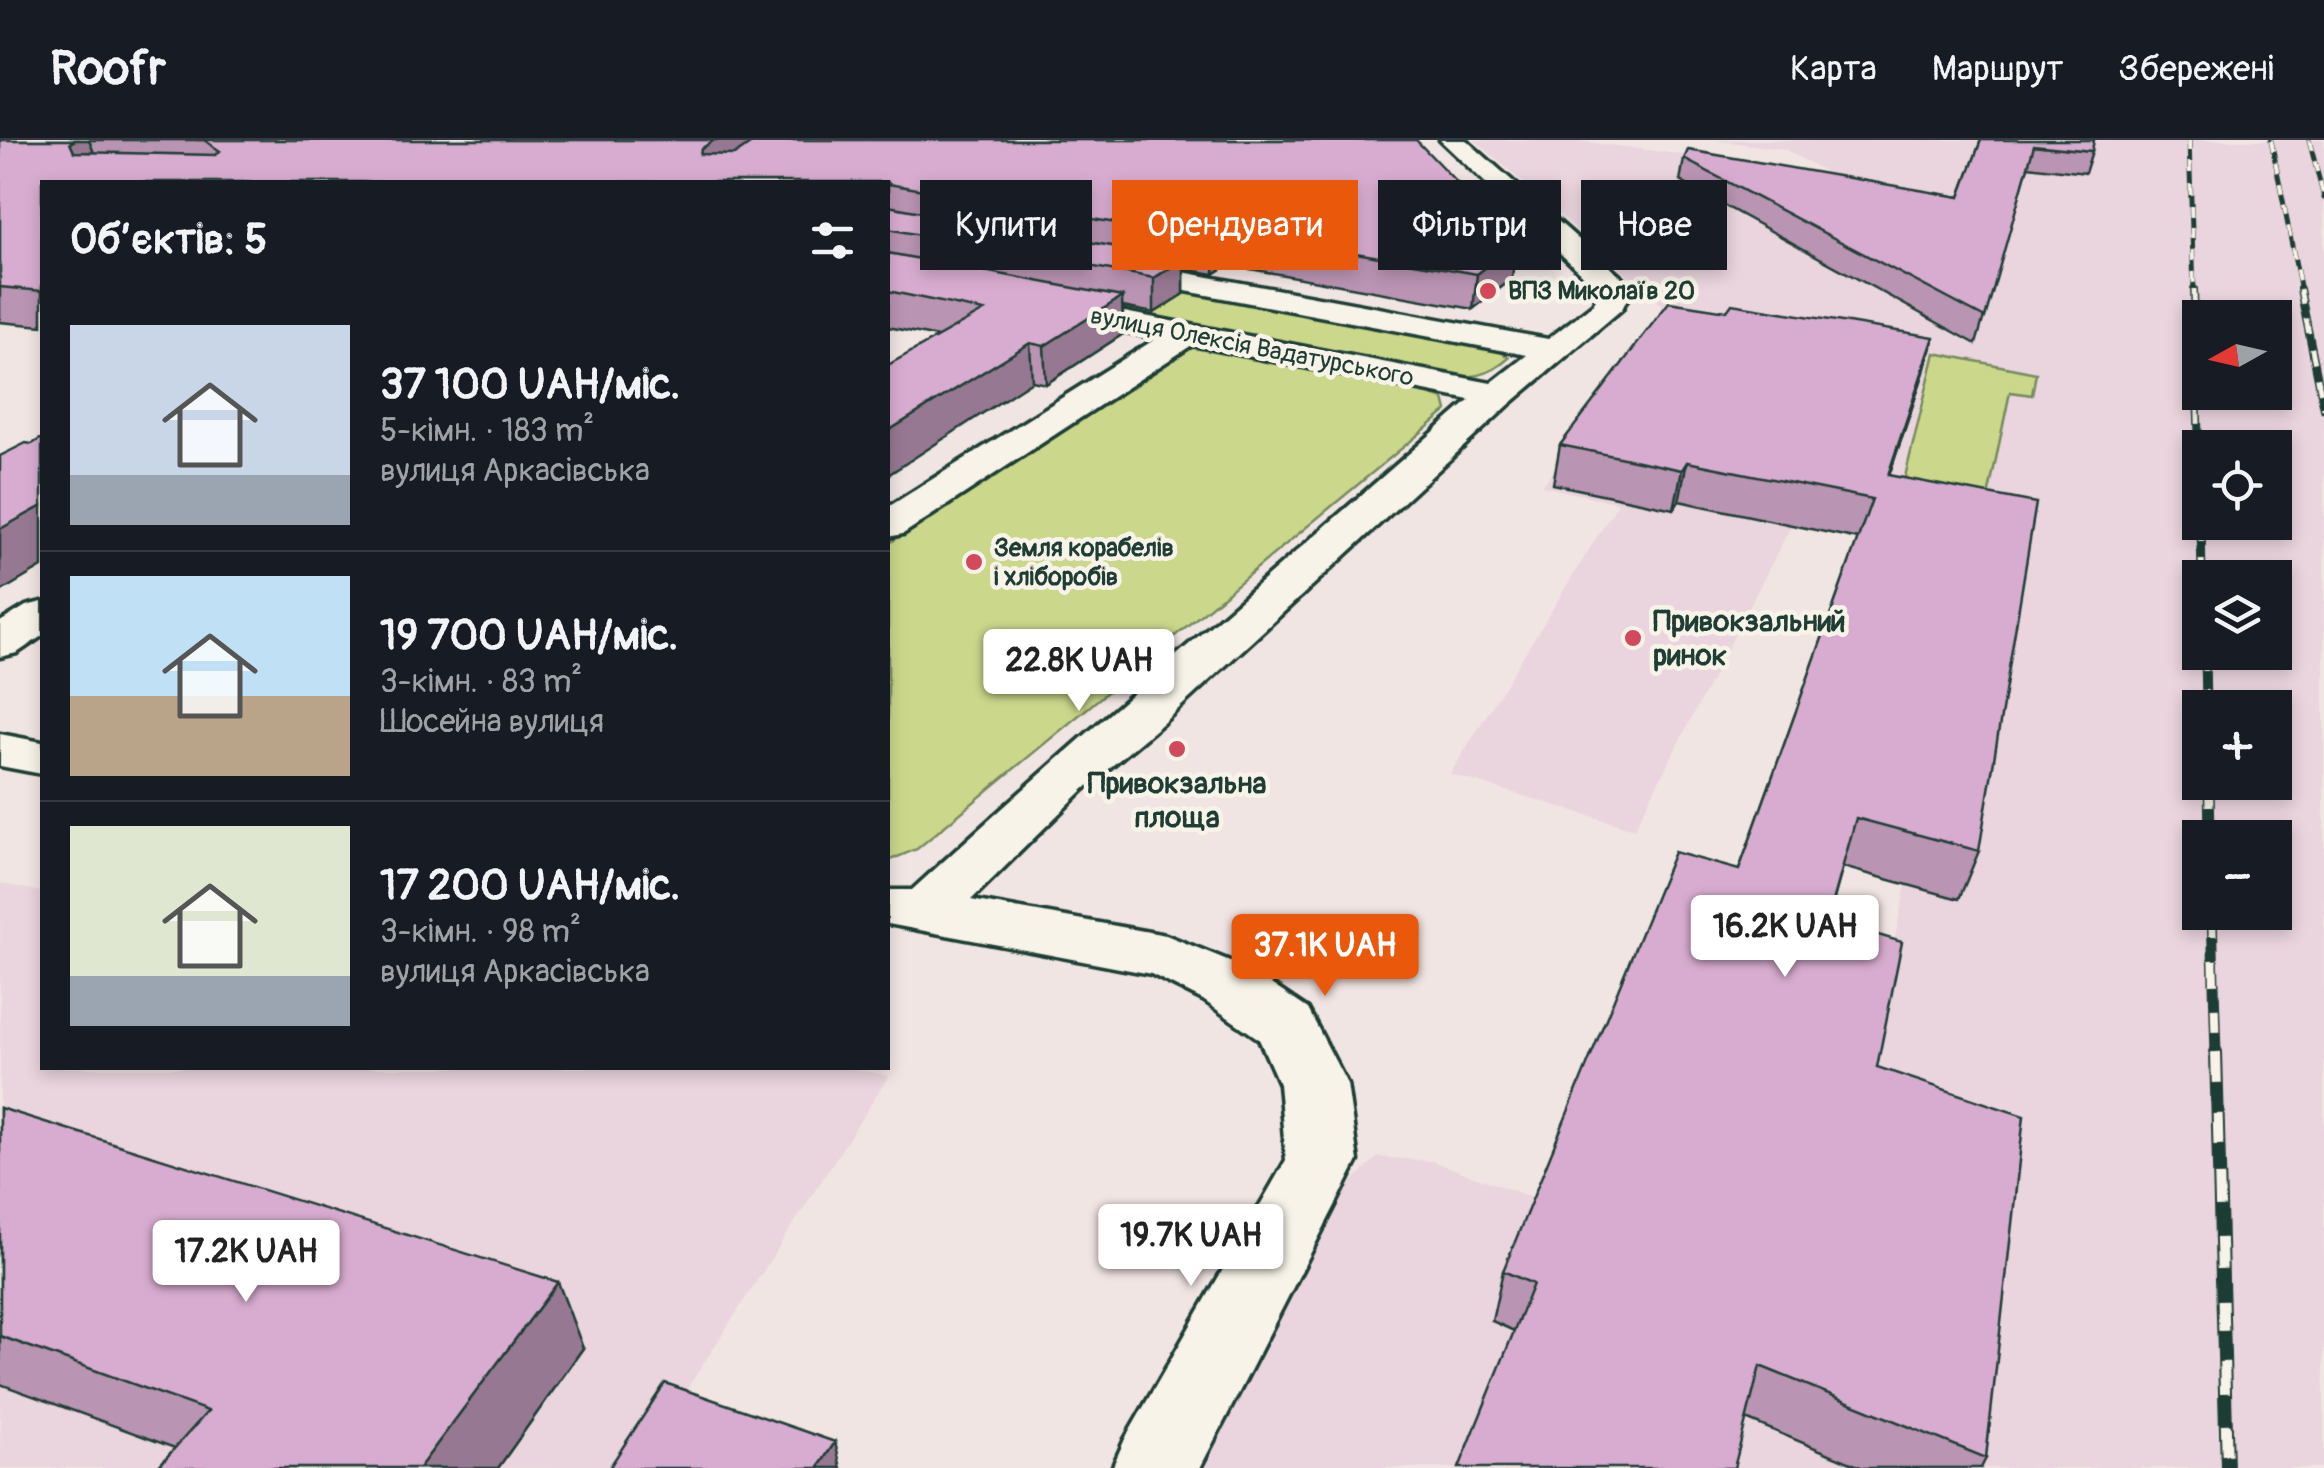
<!DOCTYPE html>
<html lang="uk">
<head>
<meta charset="utf-8">
<style>
  body { margin:0; font-family:Pangolin,sans-serif; background:#20242c; color:#f1f3f6; height:100vh; display:flex; flex-direction:column; font-size:38px; white-space:nowrap }
  * { box-sizing:border-box; margin:0 }
  p { font-size:32px; color:#9ea1a6 }
  .icon { flex:none; width:55px; height:55px; fill:none; stroke:currentColor; stroke-width:2; stroke-linecap:round; stroke-linejoin:round }
  .map { position:relative; flex:1; overflow:hidden }
  .details { position:absolute; left:40px; top:40px; width:850px; height:890px; display:flex; flex-direction:column; background:#171b24; border-radius:0px; box-shadow:0 5px 15px #0003 }
  .details>* { flex:none }
  .banner { position:absolute; left:920px; top:40px; width:950px; height:90px; display:flex; gap:20px }
  .needle { width:65px; rotate:262deg }
  .controls { position:absolute; left:2182px; top:160px; display:grid; gap:20px }
  .controls a { display:grid; place-items:center; width:110px; height:110px; border-radius:0px; background:#171b24; box-shadow:0 5px 15px #0003; font-size:50px }
  .price { position:absolute; translate:-50% -85px; padding:0 22px; border-radius:10px; background:#fff; color:#222; font-size:32px; line-height:65px; filter:drop-shadow(0 2px 5px #0008) }
  .price::after { content:''; position:absolute; left:50%; top:60px; width:30px; height:22px; margin-left:-15px; background:inherit; clip-path:polygon(0 0,100% 0,50% 100%) }
  .price.active { background:#ea580c; color:#fff }
  ul { padding:0; list-style:none }
  li { display:flex; align-items:center; gap:30px; height:250px; padding:0 30px }
  li+li { border-top:2px solid #363941 }
  li span { display:grid; place-items:center; flex:none; width:280px; height:200px; border-radius:0px; color:#555 }
  li>.icon { margin-inline-start:auto }
  span .icon { width:120px; height:120px; fill:#fffc; stroke-width:1 }
  li b { font-size:42px }
  h2 { display:flex; justify-content:space-between; align-items:center; height:120px; padding:0 30px; font-size:42px }
  .chip { padding:0 35px; border-radius:0px; background:#171b24; box-shadow:0 5px 15px #0003; font-size:35px; line-height:90px }
  .chip.active { background:#ea580c; color:#fff }
  header { display:flex; align-items:center; gap:60px; box-sizing:border-box; height:140px; padding:0 50px; background:#171b24; border-bottom:2px solid #363941 }
  header strong { font-size:48px }
  nav { display:flex; gap:55px; margin-inline-start:auto; font-size:35px }
  .map>svg:first-child { display:block }
  .built { fill:#ead4dd; fill-rule:evenodd }
  .green { fill:#cbd78b; stroke:#758a60; stroke-width:2.5 }
  .lines { fill:none; stroke-linecap:round; stroke-linejoin:round }
  .minor-casing { stroke:#1f3d34; stroke-width:7 }
  .minor { fill:#f7f3e8; fill-rule:evenodd }
  .rail-far4-casing { stroke:#1f3d34; stroke-width:5 }
  .rail-far3-casing { stroke:#1f3d34; stroke-width:8 }
  .rail-far2-casing { stroke:#1f3d34; stroke-width:9 }
  .rail-far1-casing { stroke:#1f3d34; stroke-width:11 }
  .rail-casing { stroke:#1f3d34; stroke-width:14 }
  .rail-far4 { stroke:#f7f3e8; stroke-width:4; stroke-dasharray:11; stroke-linecap:butt }
  .rail-far3 { stroke:#f7f3e8; stroke-width:5; stroke-dasharray:15; stroke-linecap:butt }
  .rail-far2 { stroke:#f7f3e8; stroke-width:6; stroke-dasharray:19; stroke-linecap:butt }
  .rail-far1 { stroke:#f7f3e8; stroke-width:8; stroke-dasharray:24; stroke-linecap:butt }
  .rail { stroke:#f7f3e8; stroke-width:10; stroke-dasharray:31; stroke-linecap:butt }
  .wall { fill:#ba94b3; stroke:#1f3d34; stroke-width:2.5 }
  .shaded-wall { fill:#977892; stroke:#1f3d34; stroke-width:2.5 }
  .building { fill:#d8acd0; stroke:#1f3d34; stroke-width:2.5 }
  .poi-dot { fill:#d1495b; stroke:#f7f3e8; stroke-width:4 }
  .labels { text-anchor:middle; dominant-baseline:central; stroke-width:9; stroke-linejoin:round; paint-order:stroke }
  .far-poi-label { font-size:25px; font-weight:bold; fill:#1f3d34; stroke:#f7f3e8; text-anchor:start }
  .far-street-label { font-size:25px; fill:#1f3d34; stroke:#f7f3e8 }
  .poi-label { font-size:30px; font-weight:bold; fill:#1f3d34; stroke:#f7f3e8; text-anchor:start }
</style>
</head>
<body>
<header>
<strong>Roofr</strong>
<nav><a>Карта</a><a>Маршрут</a><a>Збережені</a></nav>
</header>
<div class="map">
<svg width="2324" height="1328" viewBox="0 0 2324 1328">
  <rect width="100%" height="100%" fill="#f1e5e3"/>
  <filter id="ink" filterUnits="userSpaceOnUse"><feTurbulence type="fractalNoise" baseFrequency=".01" numOctaves="2"/><feDisplacementMap in="SourceGraphic" scale="20" xChannelSelector="R" yChannelSelector="G"/><feConvolveMatrix kernelMatrix="1 2 1 2 8 2 1 2 1" color-interpolation-filters="sRGB"/></filter>
  <g filter="url(#ink)">
    <!-- built -->
    <g class="built">
      <path d="M1475,0H1571L1830,34L1784,9L1714,0H2091L2088,24L2093,0H2324V1328H1200L1331,1061L1378,1017L1432,1021L1542,1061L1857,977L1906,745L1959,759L1980,395L2010,252L2032,255L2035,233L1935,213L1903,345L1804,361L1634,689L1450,634L1618,363L1542,346L1671,173ZM2200,178H2275V252H2200ZM2200,308H2275V382H2200ZM2200,438H2275V512H2200ZM2200,568H2275V642H2200ZM2200,698H2275V772H2200Z"/>
      <polygon points="0,743 42,752 42,928 848,928 889,936 636,1328 0,1328"/>
    </g>
    <!-- green -->
    <g class="green">
      <path d="M888,91L1492,205L1509,218C1486,239 1469,237 1439,236L888,126Z"/>
      <polygon points="1205,207 1416,250 1444,259 1447,271 917,709 888,721 888,404 1184,209"/>
      <polygon points="1935,213 2036,233 2032,255 2010,252 1980,395 1903,345"/>
    </g>
    <g class="lines">
      <defs>
        <g id="minor">
          <path d="M1440,0H1466L1627,142L1632,149L1622,169L1511,263L1163,583L1083,650L971,760L1166,795L1247,828L1308,869L1347,944L1358,1021L1200,1328H1112L1125,1299L1286,1020L1279,944L1259,899L1203,860L1151,834L888,784V750H912C1094,583 1284,424 1470,260L1192,205L903,394L888,397V367L1157,198L1041,175L1036,168L1041,161L1052,158L1491,243L1527,215L1111,137L1100,134L1096,128L1100,122L1111,119L1548,199L1593,164L1600,151Z"/>
          <polygon points="42,462 42,496 17,513 0,517 0,482 26,466"/>
          <polygon points="0,594 42,602 42,634 0,626"/>
        </g>
      </defs>
      <!-- minor casing -->
      <use href="#minor" class="minor-casing"/>
      <!-- minor -->
      <use href="#minor" class="minor"/>
      <defs>
        <g id="rail-far4">
          <polyline points="2189,0 2194,151"/>
          <polyline points="2271,0 2301,151"/>
          <polyline points="2309,0 2324,58"/>
        </g>
        <g id="rail-far3">
          <polyline points="2194,149 2200,344"/>
          <polyline points="2300,149 2324,269"/>
        </g>
        <g id="rail-far2">
          <polyline points="2199,342 2200,360"/>
          <polyline points="2201,382 2202,438"/>
          <polyline points="2205,512 2206,568"/>
        </g>
        <g id="rail-far1">
          <polyline points="2209,642 2210,698"/>
          <polyline points="2212,772 2216,915"/>
        </g>
        <polyline id="rail" points="2216,912 2227,1328"/>
      </defs>
      <!-- rail-far4 casing -->
      <use href="#rail-far4" class="rail-far4-casing"/>
      <!-- rail-far3 casing -->
      <use href="#rail-far3" class="rail-far3-casing"/>
      <!-- rail-far2 casing -->
      <use href="#rail-far2" class="rail-far2-casing"/>
      <!-- rail-far1 casing -->
      <use href="#rail-far1" class="rail-far1-casing"/>
      <!-- rail casing -->
      <use href="#rail" class="rail-casing"/>
      <!-- rail-far4 -->
      <use href="#rail-far4" class="rail-far4"/>
      <!-- rail-far3 -->
      <use href="#rail-far3" class="rail-far3"/>
      <!-- rail-far2 -->
      <use href="#rail-far2" class="rail-far2"/>
      <!-- rail-far1 -->
      <use href="#rail-far1" class="rail-far1"/>
      <!-- rail -->
      <use href="#rail" class="rail"/>
    </g>
    <!-- wall -->
    <g class="wall">
      <polygon points="0,0 1416,0 1512,139 1473,169 1228,125 1214,134 1184,129 1184,154 1154,173 1123,167 1123,194 1046,244 1032,241 937,197 888,187 888,42 42,42 42,186 0,182"/>
      <polygon points="1981,0 2092,11 2085,33 2028,26 1976,204 1680,41 1684,19 1960,57"/>
      <polygon points="1727,171 1924,232 1889,335 1979,711 1959,759 1843,727 1828,780 1877,927 1986,1318 1981,1328 1863,1328 1746,1279 1514,1191 1492,1181 1503,1131 1739,730 1858,399 1679,361 1674,369 1553,344 1560,305"/>
      <polygon points="0,968 583,1208 498,1328 157,1328 175,1308 0,1244"/>
    </g>
    <!-- shaded-wall -->
    <g class="shaded-wall">
      <polygon points="75,0 89,0 98,23 82,33 70,3"/>
      <polygon points="714,0 761,0 706,39 700,14 701,9"/>
      <polygon points="1229,91 1228,125 1214,134 1215,100"/>
      <polygon points="1516,104 1512,139 1473,169 1477,134"/>
      <polygon points="1184,119 1184,154 1154,173 1154,138"/>
      <polygon points="1122,157 1123,194 1046,244 1044,206"/>
      <polygon points="1934,197 1924,232 1876,374 1888,335"/>
      <polygon points="1030,203 1032,241 888,335 888,291"/>
      <polygon points="1687,322 1679,361 1674,369 1682,330"/>
      <polygon points="42,366 42,427 0,452 0,389"/>
      <polygon points="558,1142 583,1208 498,1328 419,1328"/>
      <polygon points="835,1302 841,1328 818,1328"/>
    </g>
    <!-- building -->
    <g class="building">
      <polygon points="0,0 75,0 70,3 74,12 216,15 220,11 204,0 196,0 714,0 701,9 700,14 734,15 756,0 1416,0 1516,104 1477,134 1229,91 1215,100 888,44 888,42 42,42 42,151 0,147"/>
      <polygon points="1981,0 2094,0 2092,11 2034,5 1985,178 1684,19 1688,10 1960,57"/>
      <polygon points="888,66 1184,119 1154,138 888,89"/>
      <polygon points="888,113 1122,157 1044,206 1030,203 888,291 888,225 984,171 888,151"/>
      <polygon points="1669,162 1727,171 1732,164 1934,197 1888,335 2036,363 1979,711 1856,678 1828,780 1902,802 1877,927 2024,976 1986,1318 1760,1226 1734,1328 1459,1328 1533,1144 1503,1131 1674,712 1739,730 1872,359 1687,322 1682,330 1560,305"/>
      <polygon points="42,298 42,366 0,389 0,316 26,303 32,304"/>
      <polygon points="0,968 558,1142 419,1328 157,1328 208,1271 0,1196"/>
      <polygon points="665,1243 835,1302 818,1328 609,1328"/>
    </g>
  </g>
  <!-- markers -->
  <g class="poi-dot">
    <circle cx="1488" cy="151" r="10"/>
    <circle cx="974" cy="422" r="10"/>
    <circle cx="1633" cy="498" r="10"/>
    <circle cx="1177" cy="609" r="10"/>
  </g>
  <g class="labels">
    <!-- far-poi labels -->
    <g class="far-poi-label">
      <text x="1508" y="151">ВПЗ Миколаїв 20</text>
      <text x="994" y="408">Земля корабелів<tspan x="994" dy="29">і хліборобів</tspan></text>
    </g>
    <!-- far-street labels -->
    <g class="far-street-label">
      <text transform="translate(1252 207) rotate(11)">вулиця Олексія Вадатурського</text>
    </g>
    <!-- poi labels -->
    <g class="poi-label">
      <text x="1653" y="481">Привокзальний<tspan x="1653" dy="34">ринок</tspan></text>
      <text x="1177" y="643" text-anchor="middle">Привокзальна<tspan x="1177" dy="34">площа</tspan></text>
    </g>
  </g>
</svg>
<div class="controls">
<a><svg class="needle" viewBox="-14 -14 28 28"><path d="M0-13l5 13h-10z" fill="#e53935"/><path d="M0 13l5-13h-10z" fill="#9ea1a6"/></svg></a>
<a><svg class="icon" aria-label="locate" viewBox="0 0 24 24"><circle cx="12" cy="12" r="6"/><path d="M12 2v4M12 18v4M2 12h4M18 12h4"/></svg></a>
<a><svg class="icon" aria-label="layers" viewBox="0 0 24 24"><path d="M12 4l9 5-9 5-9-5zM3 14l9 5 9-5"/></svg></a>
<a>+</a>
<a>−</a>
</div>
<b class="price" style="left:1079px;top:574px">22.8K UAH</b>
<b class="price" style="left:1785px;top:840px">16.2K UAH</b>
<b class="price active" style="left:1325px;top:859px">37.1K UAH</b>
<b class="price" style="left:1191px;top:1149px">19.7K UAH</b>
<b class="price" style="left:246px;top:1165px">17.2K UAH</b>
<div class="banner">
<a class="chip">Купити</a>
<a class="chip active">Орендувати</a>
<a class="chip">Фільтри</a>
<a class="chip">Нове</a>
</div>
<section class="details">
<h2>Об’єктів: 5<svg class="icon" aria-label="filters" viewBox="0 0 24 24"><path d="M4 7h16M4 17h16"/><circle cx="9" cy="7" r="2"/><circle cx="15" cy="17" r="2"/></svg></h2>
<ul>
<li><span style="background:linear-gradient(#c9d6e8 75%,#9aa5b1 0)"><svg class="icon" aria-label="home" viewBox="0 0 24 24"><path d="M3 11l9-7 9 7M6 9v11h12V9"/></svg></span><div><b>37 100 UAH/міс.</b><p>5-кімн. · 183 m²</p><p>вулиця Аркасівська</p></div></li>
<li><span style="background:linear-gradient(#bfe0f5 60%,#b9a48a 0)"><svg class="icon" aria-label="home" viewBox="0 0 24 24"><path d="M3 11l9-7 9 7M6 9v11h12V9"/></svg></span><div><b>19 700 UAH/міс.</b><p>3-кімн. · 83 m²</p><p>Шосейна вулиця</p></div></li>
<li><span style="background:linear-gradient(#dfe7d0 75%,#9aa5b1 0)"><svg class="icon" aria-label="home" viewBox="0 0 24 24"><path d="M3 11l9-7 9 7M6 9v11h12V9"/></svg></span><div><b>17 200 UAH/міс.</b><p>3-кімн. · 98 m²</p><p>вулиця Аркасівська</p></div></li>
</ul>
</section>
</div>
</body>
</html>
